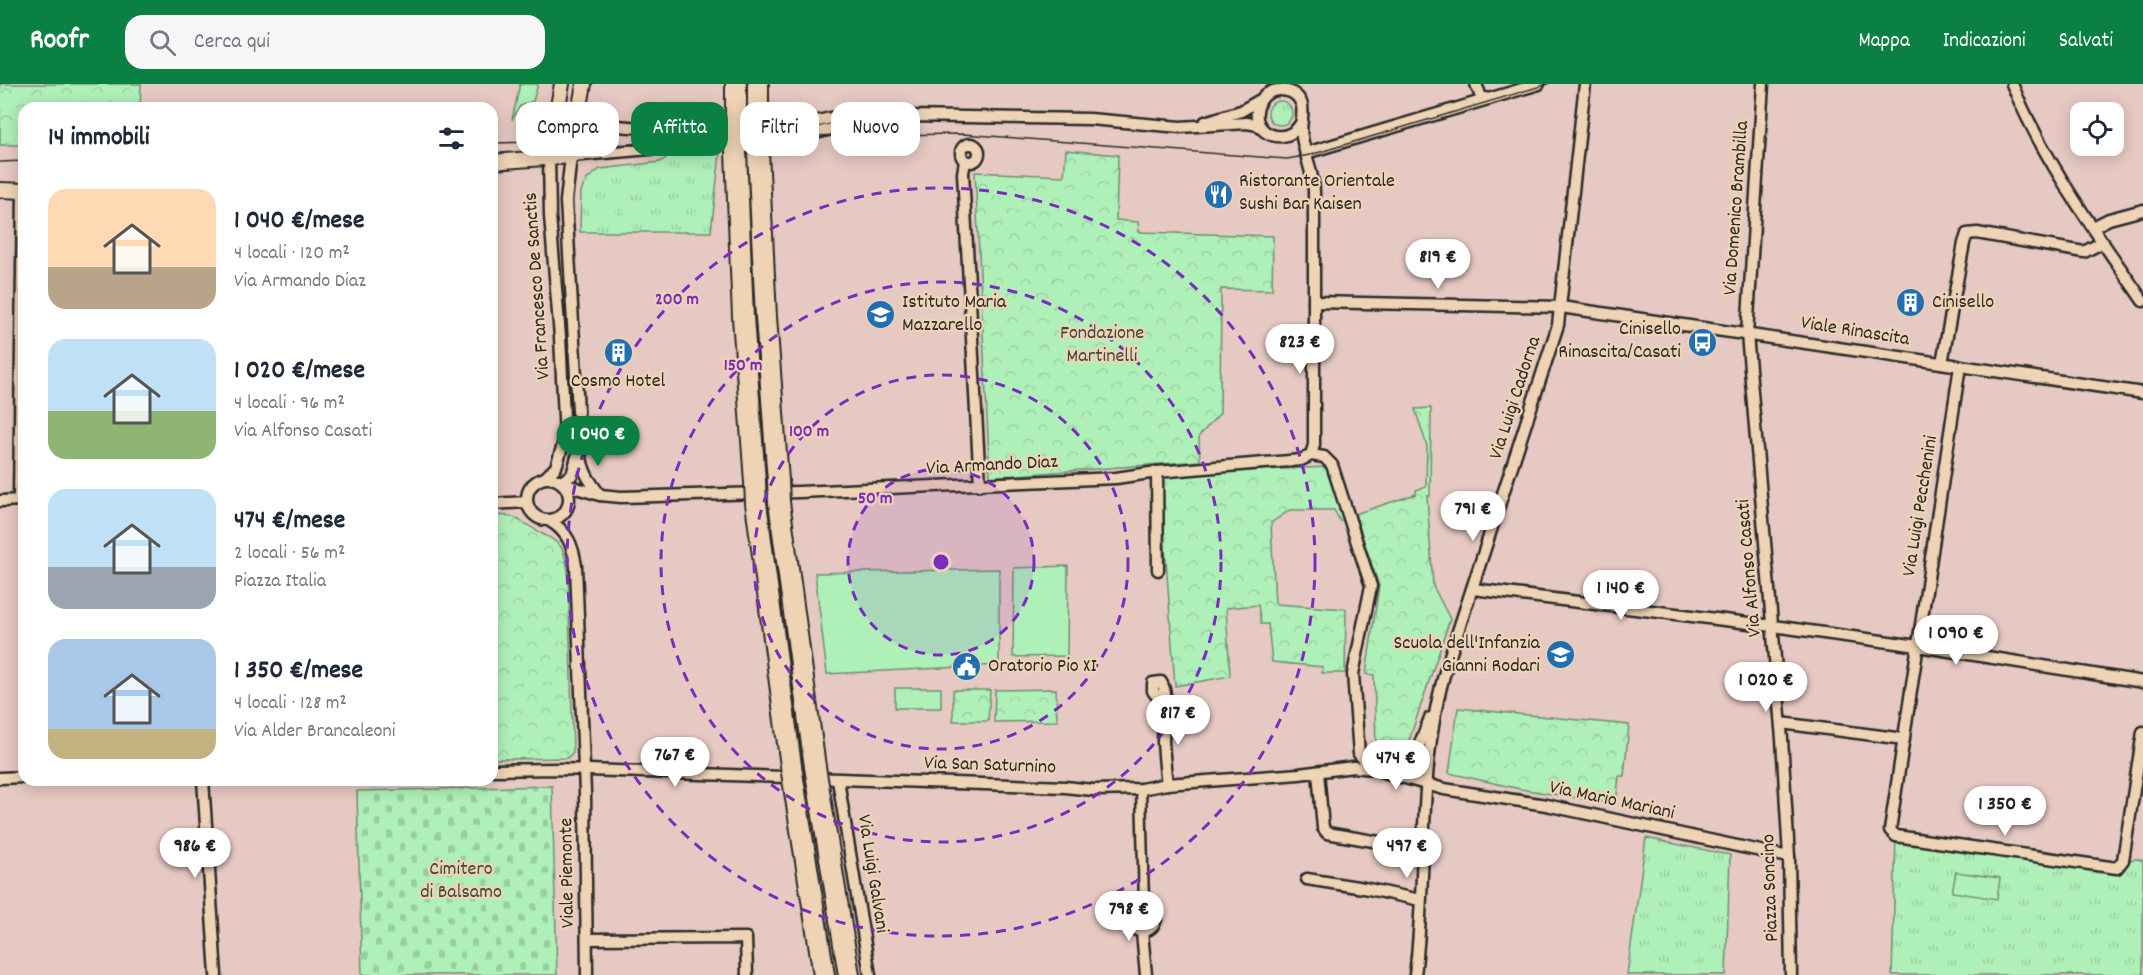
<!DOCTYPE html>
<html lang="it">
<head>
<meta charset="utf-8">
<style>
  body { margin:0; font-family:Dekko,sans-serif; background:#f6f6f7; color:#1f2937; height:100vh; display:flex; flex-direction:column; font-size:22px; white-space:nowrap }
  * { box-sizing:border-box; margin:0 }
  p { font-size:20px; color:#747a83 }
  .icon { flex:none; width:33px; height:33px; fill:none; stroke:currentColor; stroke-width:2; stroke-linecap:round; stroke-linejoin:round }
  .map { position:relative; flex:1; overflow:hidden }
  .sheet { position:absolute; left:18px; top:18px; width:480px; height:684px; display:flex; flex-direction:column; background:#fff; border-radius:18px; box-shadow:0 3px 15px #0003 }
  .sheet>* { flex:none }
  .hud { position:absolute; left:516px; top:18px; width:570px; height:54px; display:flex; gap:12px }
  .tools { position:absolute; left:2070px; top:18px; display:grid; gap:12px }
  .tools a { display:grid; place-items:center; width:54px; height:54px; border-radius:12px; background:#fff; box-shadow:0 3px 15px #0003; font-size:30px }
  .price { position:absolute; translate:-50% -51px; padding:0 14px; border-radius:21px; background:#fff; color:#222; font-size:20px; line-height:39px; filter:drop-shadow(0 2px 3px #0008) }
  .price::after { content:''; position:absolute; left:50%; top:36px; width:18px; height:14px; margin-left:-9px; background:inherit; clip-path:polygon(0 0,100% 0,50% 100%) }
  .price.active { background:#0b8043; color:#fff }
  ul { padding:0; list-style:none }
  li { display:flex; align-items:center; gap:18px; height:150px; padding:0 30px }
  li span { display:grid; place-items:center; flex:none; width:168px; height:120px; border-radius:18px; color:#555 }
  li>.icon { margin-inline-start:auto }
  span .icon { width:72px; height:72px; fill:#fffc; stroke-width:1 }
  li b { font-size:26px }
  h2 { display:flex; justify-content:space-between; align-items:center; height:72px; padding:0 30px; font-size:26px }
  .pill { padding:0 21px; border-radius:18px; background:#fff; box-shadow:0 3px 15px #0003; font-size:21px; line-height:54px }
  .pill.active { background:#0b8043; color:#fff }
  header { display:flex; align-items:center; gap:36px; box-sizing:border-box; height:84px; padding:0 30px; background:#0b8043; color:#fff }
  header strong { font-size:28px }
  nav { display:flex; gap:33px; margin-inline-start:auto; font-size:21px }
  .search { width:420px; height:54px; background:#f6f6f7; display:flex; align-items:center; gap:15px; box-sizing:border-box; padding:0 21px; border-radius:18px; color:#747a83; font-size:22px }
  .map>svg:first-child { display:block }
  .grass { fill:url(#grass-tufts); stroke:#6d8e72; stroke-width:1.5 }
  .cemetery { fill:url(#cemetery-stones); stroke:#6d8e72; stroke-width:1.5 }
  .park { fill:url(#park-crowns); stroke:#6d8e72; stroke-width:1.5 }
  .pitch { fill:#aff0b9; stroke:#6d8e72; stroke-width:1.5 }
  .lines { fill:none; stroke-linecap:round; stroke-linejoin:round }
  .pedestrian-casing { stroke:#2b2b2b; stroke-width:13 }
  .minor-casing { stroke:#2b2b2b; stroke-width:15 }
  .tertiary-casing { stroke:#2b2b2b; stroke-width:18 }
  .motorway-casing { stroke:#2b2b2b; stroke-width:24 }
  .pedestrian { stroke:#eed3b5; stroke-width:8 }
  .minor { stroke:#eed3b5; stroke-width:10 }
  .tertiary { stroke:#eed3b5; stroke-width:14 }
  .motorway { stroke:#eed3b5; stroke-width:20 }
  .tram { stroke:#2b2b2b; stroke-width:1.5 }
  .motorway-bridge-casing { stroke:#2b2b2b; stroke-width:24; stroke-linecap:butt }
  .motorway-bridge { stroke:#eed3b5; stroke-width:20 }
  .ring { fill:none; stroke:#7b2cbf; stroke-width:3; stroke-dasharray:10 8 }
  .labels { text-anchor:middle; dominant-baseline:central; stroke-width:4.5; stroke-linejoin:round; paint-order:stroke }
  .poi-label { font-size:20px; fill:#2b2b2b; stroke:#eed3b5; text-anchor:start }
  .street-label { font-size:20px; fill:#2b2b2b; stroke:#eed3b5 }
  .park-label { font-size:20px; fill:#3f4940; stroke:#eed3b5 }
  .centre { fill:#7b2cbf; stroke:#eed3b5; stroke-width:3 }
  .ring-label { font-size:18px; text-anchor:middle; font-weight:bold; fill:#7b2cbf; stroke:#eed3b5; stroke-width:4.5; stroke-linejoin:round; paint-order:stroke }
</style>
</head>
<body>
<header>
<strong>Roofr</strong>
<div class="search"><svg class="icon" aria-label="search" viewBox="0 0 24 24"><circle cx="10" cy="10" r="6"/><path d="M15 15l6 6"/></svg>Cerca qui</div>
<nav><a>Mappa</a><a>Indicazioni</a><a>Salvati</a></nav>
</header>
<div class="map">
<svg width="2143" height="891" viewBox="0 0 2143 891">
  <defs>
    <pattern id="grass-tufts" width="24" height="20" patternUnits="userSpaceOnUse" patternTransform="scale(1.5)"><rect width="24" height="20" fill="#aff0b9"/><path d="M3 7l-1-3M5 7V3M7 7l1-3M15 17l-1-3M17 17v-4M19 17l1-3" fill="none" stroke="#97ce9f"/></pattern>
    <pattern id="cemetery-stones" width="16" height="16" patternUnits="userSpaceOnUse" patternTransform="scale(1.5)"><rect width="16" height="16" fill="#aff0b9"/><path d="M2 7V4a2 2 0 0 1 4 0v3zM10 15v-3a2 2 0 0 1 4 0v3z" fill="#97ce9f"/></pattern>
    <pattern id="park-crowns" width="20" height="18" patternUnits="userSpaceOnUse" patternTransform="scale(1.5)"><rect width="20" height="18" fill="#aff0b9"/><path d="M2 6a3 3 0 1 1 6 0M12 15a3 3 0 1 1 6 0" fill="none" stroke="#97ce9f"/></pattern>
  </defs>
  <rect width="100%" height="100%" fill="#e6c9c2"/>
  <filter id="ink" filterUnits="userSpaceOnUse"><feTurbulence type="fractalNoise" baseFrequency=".0167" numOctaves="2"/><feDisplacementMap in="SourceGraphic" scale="12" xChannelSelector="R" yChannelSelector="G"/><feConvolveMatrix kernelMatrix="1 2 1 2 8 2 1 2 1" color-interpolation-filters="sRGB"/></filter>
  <g filter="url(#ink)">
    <!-- grass -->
    <g class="grass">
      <polygon points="520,0 538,0 533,17 520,22 512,36"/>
      <circle cx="1280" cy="29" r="12"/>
      <polygon points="720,69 711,148 580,148 581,108 586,96 600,85 660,78 672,70"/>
      <polygon points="1896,752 2113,777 2139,775 2143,777 2143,891 1892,891"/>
      <polygon points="1646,754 1730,771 1726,891 1627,891"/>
    </g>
    <!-- cemetery -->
    <polygon class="cemetery" points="552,702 557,891 362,891 357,707"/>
    <!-- park -->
    <g class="park">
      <polygon points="0,0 141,0 140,24 24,24 24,61 0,61"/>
      <polygon points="1066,66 1118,71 1116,136 1138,138 1139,148 1273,152 1272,206 1221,205 1220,329 1199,352 1200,377 990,393 975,88 1064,92"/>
      <polygon points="1431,324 1430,412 1427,412 1433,502 1450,535 1403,674 1379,667 1376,663 1374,591 1366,590 1379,502 1355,430 1416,410 1416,406 1426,403 1427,362 1415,325"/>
      <polygon points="1326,383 1346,436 1340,437 1334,426 1290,426 1271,439 1275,520 1346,525 1345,589 1322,589 1323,583 1272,578 1268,540 1261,540 1258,521 1226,524 1230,592 1175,602 1160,391"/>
      <path d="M492,431C521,431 518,437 541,449C549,454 555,455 561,463C565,469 566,478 568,486L573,668L567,674L492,675Z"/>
      <polygon points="1056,605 1057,637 994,638 995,606"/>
      <polygon points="953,606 990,606 988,637 953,637"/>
      <polygon points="1458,624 1629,641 1624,692 1619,692 1616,720 1520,705 1449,689"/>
    </g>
    <!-- pitch -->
    <g class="pitch">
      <polygon points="1068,482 1067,572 1013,573 1014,484"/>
      <polygon points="999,485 999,581 827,590 815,489"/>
      <rect x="895" y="604" width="46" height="20"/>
      <polygon points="1956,788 2000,794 1997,815 1952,808"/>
    </g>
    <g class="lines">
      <defs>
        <polyline id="pedestrian" points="1141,705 1144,820"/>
        <g id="minor">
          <polyline points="1476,0 1481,13 1489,15"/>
          <polyline points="1763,0 1747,250 1782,655 1789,773 1791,891"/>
          <path d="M2012,0C2043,76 2097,150 2143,217"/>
          <polyline points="906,32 1090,35 1180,43 1247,39 1258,41 1261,44"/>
          <path d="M1302,37C1289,65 1249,51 1258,23C1260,15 1266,9 1273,7C1279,5 1285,6 1291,8C1311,19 1298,37 1302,53C1305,72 1313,88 1314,107V361L1311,371"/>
          <polyline points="1205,38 1241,27 1260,16"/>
          <path d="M792,47C818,35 838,31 867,31"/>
          <circle cx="970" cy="69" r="9"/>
          <polyline points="1306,69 1539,0"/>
          <polyline points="965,77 963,89 980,401"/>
          <polyline points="2093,143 2109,135 2143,126"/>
          <polyline points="1314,218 1561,223 2143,309"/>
          <polyline points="1942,279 1964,159 1967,150 1977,149 2084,168 2103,158"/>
          <polyline points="1960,282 1890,746 1896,752 2117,784 2123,776 2143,648"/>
          <path d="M580,368C583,388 588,395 600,411"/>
          <polyline points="1311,371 1324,373 1332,381 1371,502 1353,590 1359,670 1373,685"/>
          <polyline points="1157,388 1158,486"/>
          <circle cx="548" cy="415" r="21"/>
          <path d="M545,394L556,383L565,354L560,253L550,132L549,73L576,41C621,40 665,45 709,55"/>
          <polyline points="561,398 572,391 580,362 566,117 571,72 661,64 715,56 786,49 816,49 862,37 911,32"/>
          <polyline points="563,400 600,411 621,413 799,408 1116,394 1157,388 1301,376 1311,371"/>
          <polyline points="19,416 23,107"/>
          <polyline points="0,417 24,416"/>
          <polyline points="492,420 526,418"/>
          <path d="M550,437C568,448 573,462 576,482L585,709L587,891"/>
          <polyline points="1473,505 1773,542 1918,562 2143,598"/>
          <path d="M1165,623L1153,607V599L1161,598C1170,611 1163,642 1163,658C1164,672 1165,686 1167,700"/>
          <polyline points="1781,639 1904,655"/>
          <polyline points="492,686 560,685 1065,703 1093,706 1141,705 1167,700 1299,690 1353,683 1373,685 1444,705 1546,721 1789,773"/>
          <polyline points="1318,688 1323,744 1327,749 1402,762"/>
          <polyline points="1401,693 1413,677 1430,634"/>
          <polyline points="0,694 24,693"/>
          <polyline points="203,696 216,891"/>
          <polyline points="838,696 870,891"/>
          <polyline points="1307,795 1364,804 1420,816"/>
          <circle cx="1142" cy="833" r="14"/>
          <polyline points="1142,848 1146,891"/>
          <polyline points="587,855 746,854 747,891"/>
          <path d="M1415,891C1428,788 1416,681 1447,581L1558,241L1585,0"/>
        </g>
        <g id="tertiary">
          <polyline points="549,73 562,0"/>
          <polyline points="492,78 571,72 584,0"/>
          <polyline points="0,106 24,107"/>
        </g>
        <g id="motorway">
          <polyline points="736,36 736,0"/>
          <polyline points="758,36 758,0"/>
          <polyline points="758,67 766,233 778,397"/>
          <polyline points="736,68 743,233 755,398"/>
          <polyline points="779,418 815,683"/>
          <polyline points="756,419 791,682"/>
          <polyline points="819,707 849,891"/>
          <polyline points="795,708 824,891"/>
        </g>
      </defs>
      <!-- pedestrian casing -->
      <use href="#pedestrian" class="pedestrian-casing"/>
      <!-- minor casing -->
      <use href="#minor" class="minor-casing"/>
      <!-- tertiary casing -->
      <use href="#tertiary" class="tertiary-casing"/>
      <!-- motorway casing -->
      <use href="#motorway" class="motorway-casing"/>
      <!-- pedestrian -->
      <use href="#pedestrian" class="pedestrian"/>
      <!-- minor -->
      <use href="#minor" class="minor"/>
      <!-- tertiary -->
      <use href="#tertiary" class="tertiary"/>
      <!-- motorway -->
      <use href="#motorway" class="motorway"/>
      <!-- tram -->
      <g class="tram">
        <polyline points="492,59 538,58 672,62 796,52 964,50 1287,75 1310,71 1548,0"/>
        <polyline points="0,78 24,77"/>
      </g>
      <defs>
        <g id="motorway-bridge">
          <polyline points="758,36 758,67"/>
          <polyline points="736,68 736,36"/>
          <polyline points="778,397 779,418"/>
          <polyline points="755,398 756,419"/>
          <polyline points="791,682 795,708"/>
          <polyline points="815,683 819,707"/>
        </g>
      </defs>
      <!-- motorway-bridge casing -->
      <use href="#motorway-bridge" class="motorway-bridge-casing"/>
      <!-- motorway-bridge -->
      <use href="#motorway-bridge" class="motorway-bridge"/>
    </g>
  </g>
  <!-- distance rings -->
  <circle cx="941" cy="478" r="93" fill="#7b2cbf" fill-opacity=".12"/>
  <g class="ring">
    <circle cx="941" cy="478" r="93"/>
    <circle cx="941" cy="478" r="187"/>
    <circle cx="941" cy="478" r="280"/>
    <circle cx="941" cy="478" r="374"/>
  </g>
  <!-- icons -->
  <defs>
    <symbol id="restaurant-disc" viewBox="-11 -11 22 22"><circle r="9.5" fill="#1f6fb2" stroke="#eed3b5"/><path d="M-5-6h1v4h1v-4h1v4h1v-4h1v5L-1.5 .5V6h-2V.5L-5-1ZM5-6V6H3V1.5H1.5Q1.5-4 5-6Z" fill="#fff"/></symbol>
    <symbol id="building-disc" viewBox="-11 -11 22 22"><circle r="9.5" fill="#1f6fb2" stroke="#eed3b5"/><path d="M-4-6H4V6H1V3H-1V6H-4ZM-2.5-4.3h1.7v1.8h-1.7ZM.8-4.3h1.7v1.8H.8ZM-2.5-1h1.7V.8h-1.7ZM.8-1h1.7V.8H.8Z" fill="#fff"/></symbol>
    <symbol id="school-disc" viewBox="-11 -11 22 22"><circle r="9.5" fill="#1f6fb2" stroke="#eed3b5"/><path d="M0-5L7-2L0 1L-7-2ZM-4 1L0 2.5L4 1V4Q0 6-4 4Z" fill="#fff"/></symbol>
    <symbol id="bus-disc" viewBox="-11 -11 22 22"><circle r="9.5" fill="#1f6fb2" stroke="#eed3b5"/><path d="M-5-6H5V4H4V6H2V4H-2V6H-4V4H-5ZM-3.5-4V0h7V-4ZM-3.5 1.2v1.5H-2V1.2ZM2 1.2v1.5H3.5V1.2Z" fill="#fff"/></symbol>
    <symbol id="civic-disc" viewBox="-11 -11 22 22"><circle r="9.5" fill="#1f6fb2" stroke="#eed3b5"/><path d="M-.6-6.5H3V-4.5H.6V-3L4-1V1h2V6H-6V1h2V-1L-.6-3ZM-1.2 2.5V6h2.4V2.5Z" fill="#fff"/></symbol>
  </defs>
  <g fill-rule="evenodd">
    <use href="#restaurant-disc" x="1202" y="94" width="33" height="33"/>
    <use href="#building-disc" x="1894" y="202" width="33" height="33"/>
    <use href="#school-disc" x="864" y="214" width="33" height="33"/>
    <use href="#bus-disc" x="1686" y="242" width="33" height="33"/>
    <use href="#building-disc" x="602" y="252" width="33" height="33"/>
    <use href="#school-disc" x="1544" y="554" width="33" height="33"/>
    <use href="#civic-disc" x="950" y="566" width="33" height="33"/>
  </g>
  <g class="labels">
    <!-- poi labels -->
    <g class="poi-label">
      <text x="1239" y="98">Ristorante Orientale<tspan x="1239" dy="23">Sushi Bar Kaisen</tspan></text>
      <text x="902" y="219">Istituto Maria<tspan x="902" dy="23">Mazzarello</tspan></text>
      <text x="1932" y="219">Cinisello</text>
      <text x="1681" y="246" text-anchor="end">Cinisello<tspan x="1681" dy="23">Rinascita/Casati</tspan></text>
      <text x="618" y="298" text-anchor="middle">Cosmo Hotel</text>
      <text x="1540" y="560" text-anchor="end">Scuola dell'Infanzia<tspan x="1540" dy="23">Gianni Rodari</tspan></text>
      <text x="988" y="583">Oratorio Pio XI</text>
    </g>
    <!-- street labels -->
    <g class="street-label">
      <text transform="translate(1737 124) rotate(-86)">Via Domenico Brambilla</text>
      <text transform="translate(538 202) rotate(-94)">Via Francesco De Sanctis</text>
      <text transform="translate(1855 248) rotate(9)">Viale Rinascita</text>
      <text transform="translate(1516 314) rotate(-72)">Via Luigi Cadorna</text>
      <text transform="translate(992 382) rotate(-3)">Via Armando Diaz</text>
      <text transform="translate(1921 422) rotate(-81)">Via Luigi Pecchenini</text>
      <text transform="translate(1750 484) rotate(-95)">Via Alfonso Casati</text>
      <text transform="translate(990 682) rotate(2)">Via San Saturnino</text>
      <text transform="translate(1612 717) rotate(12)">Via Mario Mariani</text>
      <text transform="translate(568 789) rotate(-91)">Viale Piemonte</text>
      <text transform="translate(872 790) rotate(81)">Via Luigi Galvani</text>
      <text transform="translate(1771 804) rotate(-92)">Piazza Soncino</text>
    </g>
    <!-- park labels -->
    <g class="park-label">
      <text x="1102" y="250">Fondazione<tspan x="1102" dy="23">Martinelli</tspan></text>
      <text x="461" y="786">Cimitero<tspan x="461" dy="23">di Balsamo</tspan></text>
    </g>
  </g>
  <circle cx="941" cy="478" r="9" class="centre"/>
  <g class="ring-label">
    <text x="677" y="220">200 m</text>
    <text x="743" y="286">150 m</text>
    <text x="809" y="352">100 m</text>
    <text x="875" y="419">50 m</text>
  </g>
</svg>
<div class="tools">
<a><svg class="icon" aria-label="locate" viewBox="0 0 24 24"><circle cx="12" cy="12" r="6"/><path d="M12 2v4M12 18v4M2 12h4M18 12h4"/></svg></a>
</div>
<b class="price" style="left:1438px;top:206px">819 €</b>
<b class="price" style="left:1300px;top:291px">823 €</b>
<b class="price active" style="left:598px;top:383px">1 040 €</b>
<b class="price" style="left:1473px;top:458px">791 €</b>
<b class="price" style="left:1621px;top:537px">1 140 €</b>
<b class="price" style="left:1956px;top:582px">1 090 €</b>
<b class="price" style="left:1766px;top:629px">1 020 €</b>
<b class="price" style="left:1178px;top:662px">817 €</b>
<b class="price" style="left:675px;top:704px">767 €</b>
<b class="price" style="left:1396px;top:707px">474 €</b>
<b class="price" style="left:2005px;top:753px">1 350 €</b>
<b class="price" style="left:195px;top:795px">986 €</b>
<b class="price" style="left:1407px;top:795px">497 €</b>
<b class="price" style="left:1129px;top:858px">798 €</b>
<div class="hud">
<a class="pill">Compra</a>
<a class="pill active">Affitta</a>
<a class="pill">Filtri</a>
<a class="pill">Nuovo</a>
</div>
<section class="sheet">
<h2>14 immobili<svg class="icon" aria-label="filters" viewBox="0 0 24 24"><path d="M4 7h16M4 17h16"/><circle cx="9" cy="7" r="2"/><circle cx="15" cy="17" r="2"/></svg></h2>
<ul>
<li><span style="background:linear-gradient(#ffd9b3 65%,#b9a48a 0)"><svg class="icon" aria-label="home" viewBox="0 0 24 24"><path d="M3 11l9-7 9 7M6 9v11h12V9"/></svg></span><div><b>1 040 €/mese</b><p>4 locali · 120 m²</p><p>Via Armando Diaz</p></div></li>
<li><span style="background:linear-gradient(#bfe0f5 60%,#8fb573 0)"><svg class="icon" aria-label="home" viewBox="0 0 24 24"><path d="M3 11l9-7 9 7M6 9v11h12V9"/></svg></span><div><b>1 020 €/mese</b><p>4 locali · 96 m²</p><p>Via Alfonso Casati</p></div></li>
<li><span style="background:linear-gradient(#bfe0f5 65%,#9aa5b1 0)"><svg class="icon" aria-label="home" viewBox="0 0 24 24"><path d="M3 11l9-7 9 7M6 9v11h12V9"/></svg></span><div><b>474 €/mese</b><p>2 locali · 56 m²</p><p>Piazza Italia</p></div></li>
<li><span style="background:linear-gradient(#a9c7e8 75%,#c2b280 0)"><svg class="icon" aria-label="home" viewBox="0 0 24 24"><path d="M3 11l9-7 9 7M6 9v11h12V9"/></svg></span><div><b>1 350 €/mese</b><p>4 locali · 128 m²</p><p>Via Alder Brancaleoni</p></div></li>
</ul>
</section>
</div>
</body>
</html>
